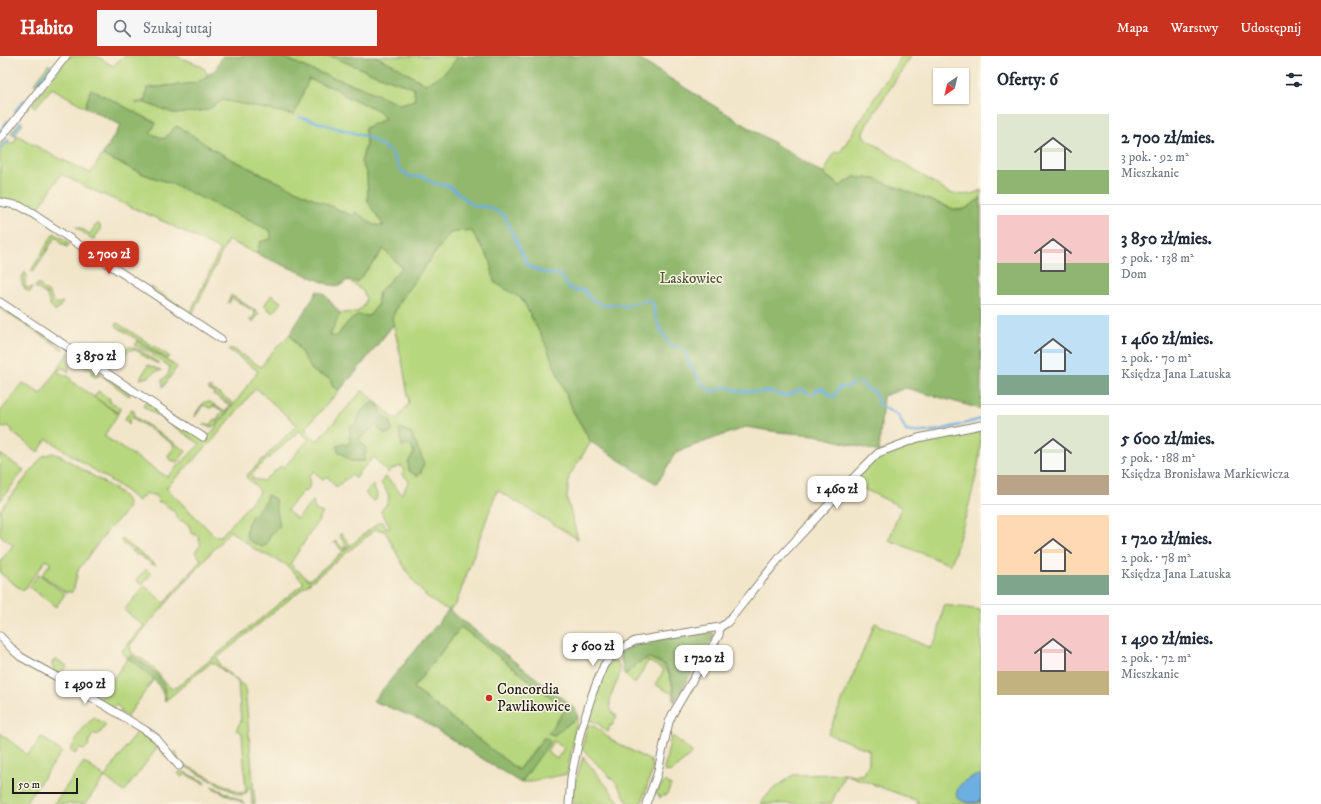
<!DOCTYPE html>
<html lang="pl">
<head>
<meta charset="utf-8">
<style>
  body { margin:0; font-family:"IM FELL DW Pica",serif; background:#f6f6f7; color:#1f2937; height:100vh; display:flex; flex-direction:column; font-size:15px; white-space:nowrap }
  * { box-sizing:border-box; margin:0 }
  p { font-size:13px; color:#747a83 }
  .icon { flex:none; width:22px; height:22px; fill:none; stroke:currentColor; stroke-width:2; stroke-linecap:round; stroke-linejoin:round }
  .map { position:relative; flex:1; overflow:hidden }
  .details { display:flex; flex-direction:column; background:#fff; width:340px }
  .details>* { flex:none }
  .needle { width:26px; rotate:214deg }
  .buttons { position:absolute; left:933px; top:12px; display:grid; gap:8px }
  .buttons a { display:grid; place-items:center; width:36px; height:36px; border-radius:0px; background:#fff; box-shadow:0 1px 3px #0004; font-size:20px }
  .scale { position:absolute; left:12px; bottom:10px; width:66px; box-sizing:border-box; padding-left:4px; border:2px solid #1c1c1c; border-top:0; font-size:11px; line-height:14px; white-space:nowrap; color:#1c1c1c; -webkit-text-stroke:3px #fcf5e5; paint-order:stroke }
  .price { position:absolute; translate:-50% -34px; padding:0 9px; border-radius:8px; background:#fff; color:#222; font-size:13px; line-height:26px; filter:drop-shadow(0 1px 2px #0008) }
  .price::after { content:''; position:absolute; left:50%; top:24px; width:12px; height:9px; margin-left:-6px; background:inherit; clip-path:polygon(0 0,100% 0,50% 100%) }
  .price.active { background:#c8321e; color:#fff }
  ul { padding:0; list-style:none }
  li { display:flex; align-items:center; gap:12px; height:100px; padding:0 16px }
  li+li { border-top:1px solid #e0e1e3 }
  li span { display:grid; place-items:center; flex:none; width:112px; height:80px; border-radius:0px; color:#555 }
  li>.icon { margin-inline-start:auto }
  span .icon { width:48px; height:48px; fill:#fffc; stroke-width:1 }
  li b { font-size:17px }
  h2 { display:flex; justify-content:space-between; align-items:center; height:48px; padding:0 16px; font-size:17px }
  header { display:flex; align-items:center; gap:24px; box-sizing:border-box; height:56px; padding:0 20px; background:#c8321e; color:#fff }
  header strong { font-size:19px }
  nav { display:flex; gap:22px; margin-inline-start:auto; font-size:14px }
  .search { width:280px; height:36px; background:#f6f6f7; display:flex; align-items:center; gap:10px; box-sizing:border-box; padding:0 14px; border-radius:0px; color:#747a83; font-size:15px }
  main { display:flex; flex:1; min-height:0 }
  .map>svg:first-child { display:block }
  .green { fill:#b7d77e; stroke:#6a7a4d; fill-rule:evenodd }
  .forest { fill:#91b86d; stroke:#566a44 }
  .water { fill:#6eafe2; stroke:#45667f }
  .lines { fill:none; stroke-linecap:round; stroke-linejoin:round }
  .stream { stroke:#6eafe2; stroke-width:2.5 }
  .minor-casing { stroke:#878173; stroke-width:9 }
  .minor { stroke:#fff; stroke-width:7 }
  .poi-dot { fill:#c8321e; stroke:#fcf5e5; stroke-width:1.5 }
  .labels { text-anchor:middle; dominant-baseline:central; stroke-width:3; stroke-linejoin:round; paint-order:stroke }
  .park-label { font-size:15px; fill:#4a5439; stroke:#fcf5e5 }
  .poi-label { font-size:15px; fill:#1c1c1c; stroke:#fcf5e5; text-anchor:start }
</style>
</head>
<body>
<header>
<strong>Habito</strong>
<div class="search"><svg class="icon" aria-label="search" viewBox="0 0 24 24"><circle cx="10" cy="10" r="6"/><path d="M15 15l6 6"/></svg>Szukaj tutaj</div>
<nav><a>Mapa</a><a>Warstwy</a><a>Udostępnij</a></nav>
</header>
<main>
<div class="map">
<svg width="981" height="748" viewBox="0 0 981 748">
  <rect width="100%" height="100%" fill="#fcf5e5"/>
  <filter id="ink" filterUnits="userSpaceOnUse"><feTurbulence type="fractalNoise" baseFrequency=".025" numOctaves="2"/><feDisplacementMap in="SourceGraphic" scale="8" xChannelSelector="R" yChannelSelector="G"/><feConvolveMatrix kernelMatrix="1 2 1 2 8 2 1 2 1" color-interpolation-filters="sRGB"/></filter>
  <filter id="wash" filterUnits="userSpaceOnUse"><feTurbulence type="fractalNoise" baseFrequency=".012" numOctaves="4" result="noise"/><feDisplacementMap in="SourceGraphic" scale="16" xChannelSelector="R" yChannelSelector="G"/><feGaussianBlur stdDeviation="0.9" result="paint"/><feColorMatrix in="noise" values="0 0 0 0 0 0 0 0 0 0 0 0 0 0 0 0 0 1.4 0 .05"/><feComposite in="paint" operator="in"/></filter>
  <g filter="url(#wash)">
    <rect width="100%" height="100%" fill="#f2e6ca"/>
    <!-- green -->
    <g class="green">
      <path d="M70,0H97L113,10L124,0H176L197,8L204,12L208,19L197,27L147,32L145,45L135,47H145L176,58L207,54L223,44L294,59L308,23L337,33L346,40L378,54L385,63L365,72L366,89L361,106L367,118L368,146L384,170L374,169L356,156L353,160C307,140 262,119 218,96C203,89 192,77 176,70L164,83L149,77L156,67L91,34L85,51L52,32L35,52L32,48Z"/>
      <polygon points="281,0 330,0 379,20 414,32 415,44 400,48 358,30 311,14"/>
      <path d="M374,0H458C450,14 440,22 425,28L392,8Z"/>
      <path d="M901,0H911L867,68L863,77L864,81L949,137C961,139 970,140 981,134V142L965,153L956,154L875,123L854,121L840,130L823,117L835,96L841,95Z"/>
      <polygon points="49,8 52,13 38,29 34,28"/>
      <polygon points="20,65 23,67 15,78 54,100 91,117 102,99 143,118 170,127 271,175 271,183 260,186 257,198 228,184 193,257 189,260 149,233 150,230 190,257 220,194 169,168 84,130 61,118 37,155 42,159 0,143 0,89 3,86 8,88 15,86 16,80 11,77"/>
      <polygon points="97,167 100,169 100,174 94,183 90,182 76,171 81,172 90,178"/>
      <path d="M471,174L491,206L494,226L522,243L545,287L573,355L591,386L569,420L567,443L578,483L497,434L456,548L449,554C416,542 400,503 385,475L376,473L217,602L220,610L245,631L255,748H252L251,731H249L247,736L244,739H239L186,711L173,700L174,696L176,695L179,705L183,708L240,737L246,736L242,677L236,674L241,665L238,626L212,606L165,645L166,640L149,611L129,602L154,623L127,661L120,656L121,653L116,649L112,651L99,643L128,602L121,596L144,570L124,554L145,530L164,547L201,504L195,496L201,489L198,480L192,477L188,468L178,463L174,455L161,446L158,447L157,441L153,439H149L147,437L138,445L122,432L47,383L38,396L13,377L12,373L8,370L3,372L0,371V356L23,327L41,338L69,296L68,303L69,314L68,316L67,314L63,312L60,313L58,316L63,319H66L70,321L71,325L118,358L104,380L167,421L200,388L143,350L145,346L203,377V376L209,380L235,347L258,315L228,293H233L261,311L272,296L290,278L312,314L318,318L330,322L333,331L340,334L306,371V374L316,384H318L362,335L365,336L395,363H397L409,347L403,310L392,262L400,244L450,177ZM256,332L297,369L248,418L246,421L258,432L260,436L221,480H215L166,432L213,384ZM378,349L382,358L391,366L385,377L375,369L358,383L363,405H351L338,395L343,388L347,389L350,385L349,381L357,367L362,355ZM299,375L309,383L284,411L281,410L263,425L253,423L251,418ZM411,377L415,387L417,420L408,406L414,397L412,391ZM374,401L388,417L392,413L401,410L404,414L402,417L409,425L402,438L385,420L381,427C384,432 391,439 388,445C387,449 383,451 381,456L390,470L387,472L383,466H379L309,524L290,508L323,457L315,454L313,445L297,463L287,454L303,435L306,436C311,430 309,427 309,420L314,415L322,424L327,420L336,431L351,419L355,423L359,419L358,417ZM265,446L280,469L270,479L266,489L261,451ZM230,475L256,494L285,508L303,525V528L182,627C178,630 174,634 169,631L151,609L132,597L130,589L198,511Z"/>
      <polygon points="54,177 68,186 69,189 67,191 66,191 65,188 61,188 59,183 55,182 33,216 31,215"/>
      <polygon points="383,193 402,212 379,236 377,250 369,260 348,266 336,281 330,280 340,257 357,256 364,250 366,242 363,235 348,224 374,206"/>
      <path d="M25,216L27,221L25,225V230L29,232L33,231L30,236C21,232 19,224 25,216Z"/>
      <path d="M37,228L41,230C42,234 44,233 48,236C54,242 50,251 63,246L56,256L53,252L50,249L47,239L35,231Z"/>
      <polygon points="231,239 259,257 253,266 249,264 254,261 255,256 232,242 229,247 228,247"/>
      <polygon points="271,239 281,246 273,257 264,250"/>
      <polygon points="0,248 64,293 63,294 0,252"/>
      <polygon points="117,267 169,300 167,303 116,270"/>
      <polygon points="138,285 177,311 163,331 162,324 168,319 170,311 148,295 135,289"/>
      <path d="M132,291L142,295L160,308C138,303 139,281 116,305H115C119,297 123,291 132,291Z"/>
      <path d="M75,301L130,337L131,338L129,340L101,319L95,321L90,317H94V315C87,315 83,308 77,308L76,310L74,306Z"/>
      <polygon points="148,309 161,314 161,315 156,315 149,321 140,323"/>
      <path d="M209,331L233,347L216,369L211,371L204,369L205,367L211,369L214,364L216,365L222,355L214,350L210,352L203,349L195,361V359C207,338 208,345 225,356L230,349L213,338L214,336L208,333Z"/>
      <polygon points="98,335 110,343 109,345 121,352 118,357 94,341"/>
      <polygon points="131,353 134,355 134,360 186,395 178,406 170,404 168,401 169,398 174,392 173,388 133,362 130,363 129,368 125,363"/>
      <path d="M981,375C981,418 963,468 951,509L889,484L901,451L852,427L879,396L939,379Z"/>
      <polygon points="53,397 61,400 119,436 127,444 128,448 126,456 109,473 78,514 74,532 71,537 68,535 67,537 42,519 48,510 50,510 50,507 46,504 23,535 0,517 0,506 13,489 0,479 0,454 43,400"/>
      <polygon points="0,398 24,414 0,445"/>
      <polygon points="373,429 377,438 376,444 373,445 365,437"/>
      <polygon points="341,477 350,489 342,495 335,486 333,487 336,485 343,492 346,490 339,479"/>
      <polygon points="122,483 156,509 151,508 147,504 143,503 141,500 135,498 134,495 131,495 127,489 124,489 121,485"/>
      <polygon points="146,513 151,518 142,529 136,524"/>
      <polygon points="39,518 65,538 56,551 29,531"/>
      <polygon points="944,549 981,554 981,748 917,748 918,745 845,718 831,748 760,748 770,736 793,719 844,718 862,719 869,708 869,694 828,678 875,567 930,592 937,582"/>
      <path d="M461,571L566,653L548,677L554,679L578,661L567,718L521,727L549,686L544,681L518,714L413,632ZM553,685L564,692L557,703L547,696Z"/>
      <path d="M649,602C671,612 669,617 674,639L655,628L664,614L648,605L635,628L624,618L628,617L638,607Z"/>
      <path d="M614,603C630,618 608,632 610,649C610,652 612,655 613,658L617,660L612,670L610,669L608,676L597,667L589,664C594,645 599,615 614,603Z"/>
      <polygon points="57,604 67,610 61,618 78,628 80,627 79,629 60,619 60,618 54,615 52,608 53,605"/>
      <polygon points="94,661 106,669 100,677 96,679 94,677 93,678 88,687 89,689 84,694 80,693 75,698 70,694 77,684 76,682 86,669"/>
      <polygon points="589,669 594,670 613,685 651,705 653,713 641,748 629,748 617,728 582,693 587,670"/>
      <polygon points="137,675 146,681 148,679 155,685 167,699 166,701 158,691 124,736 105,721 85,748 54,748 84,706 105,721"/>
      <polygon points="0,677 28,699 39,685 40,682 42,681 62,696 24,748 0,747"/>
      <polygon points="671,681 674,681 693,697 672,715 665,716 664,713"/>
      <polygon points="583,701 621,748 572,748 573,733"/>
      <polygon points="182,715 203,725 205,728 185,718 182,722 178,717"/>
      <polygon points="665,725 671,729 666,740 663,739 660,742 656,736"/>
      <polygon points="212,730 242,745 245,748 211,731"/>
    </g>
    <!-- forest -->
    <g class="forest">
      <path d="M222,0H281L311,14L358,30L400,48L415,44L414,32L379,20L330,0H374L392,8L425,28C440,22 450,14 458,0H634L822,117L840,130L854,121L875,123L956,154L965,153L981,142V353L906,332L883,340L879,396L815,379L778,376L746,371L676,396L657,428L591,386L573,355L545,287L522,243L494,226L491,206L471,174L450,177L400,244L392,262L394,268L355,317L340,334L333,331L330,322L318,318L312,314L290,278L317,235L323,237L340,257L330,279L336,281L348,266L358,259L369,260L377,250L379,236L402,211L383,193L374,206L357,226L348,224L339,230L330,229L257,198L260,186L271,183V175L170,127L143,118L102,99L121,69L85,51L91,33L156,67L150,77L164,83L176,70C192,77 203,88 217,96C262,119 307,140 353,160L356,156L374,169L384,170L368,146L367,118L361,106L366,89L365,72L385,63L378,54L346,40L336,33L309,23L294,59L223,44L207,54L176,58L145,47L147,32L197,27L216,13Z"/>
      <polygon points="373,346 378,349 382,358 391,366 392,376 385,378 375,370 359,383 366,392 364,405 351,405 338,395 337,390 343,388 347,389 350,385 350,371 357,367 361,355"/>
      <polygon points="401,372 411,377 424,406 421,417 417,420 409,415 408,406 414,397 412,391 402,390 399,374"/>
      <polygon points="267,439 275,443 280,470 270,479 266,489 262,491 248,484 246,480 247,470 251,461 265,446"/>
      <polygon points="449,554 574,652 578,661 554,679 548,677 566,653 461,571 413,632 518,714 545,681 550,686 521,727 421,664 373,645"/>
      <path d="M710,576L713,577L714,580L674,646C674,635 672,618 664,609C661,606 653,604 649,602L638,607L628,617L624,618L620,597C637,582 686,581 710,576Z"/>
      <path d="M131,599C147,611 169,621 165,645C161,625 144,614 128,602Z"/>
    </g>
    <!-- water -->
    <path class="water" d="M980,719H981V745C972,748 965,747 957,742C954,729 968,721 980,719Z"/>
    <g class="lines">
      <!-- stream -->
      <g class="stream">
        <polyline points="37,28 51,11"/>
        <polyline points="15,55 24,44"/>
        <path d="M299,61L368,81L391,96L401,114L410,121L423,120L433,127L449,130L474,150L488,151L504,159L528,210L541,216L561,219C567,232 570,236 585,234L588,241L604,250L616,248C626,253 636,247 645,243L652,246C656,266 659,273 671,290L678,291"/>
        <polyline points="0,75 8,65"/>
        <polyline points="14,77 21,66"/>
        <polyline points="0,93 9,83"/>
        <path d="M684,293L690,310L696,317L697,322C702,325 707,334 711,335C716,337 721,331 726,331C730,331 734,334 738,335C747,336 755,334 763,337L765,335L787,340L802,333L809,338"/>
        <path d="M860,326L867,333L875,336L878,348L899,360L906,375C928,380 959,369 981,363"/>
        <polyline points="814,339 817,333 824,333 830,340 834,341 839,331 848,331 854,326"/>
      </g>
    </g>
  </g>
  <g filter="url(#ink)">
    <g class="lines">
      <defs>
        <g id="minor">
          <polyline points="0,83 66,0"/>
          <polyline points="0,146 20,150 33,158 221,283"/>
          <polyline points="0,246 203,381"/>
          <polyline points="0,580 14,595 21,601 66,626 145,674 156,682 179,710"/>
          <polyline points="569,748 571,722 581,674 593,636 604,609 616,595 635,585 720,571 727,567 781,500 856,419 878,397 918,382 981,369"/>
          <polyline points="646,748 657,719 669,666 672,659 719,579 720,571"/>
        </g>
      </defs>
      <!-- minor casing -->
      <use href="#minor" class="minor-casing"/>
      <!-- minor -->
      <use href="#minor" class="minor"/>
    </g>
  </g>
  <!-- markers -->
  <circle class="poi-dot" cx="489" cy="642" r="4"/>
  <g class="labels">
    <!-- park labels -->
    <g class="park-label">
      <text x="691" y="222">Laskowiec</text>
    </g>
    <!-- poi labels -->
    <g class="poi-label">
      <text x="497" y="633">Concordia<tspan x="497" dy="17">Pawlikowice</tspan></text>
    </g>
  </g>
</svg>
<div class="buttons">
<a><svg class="needle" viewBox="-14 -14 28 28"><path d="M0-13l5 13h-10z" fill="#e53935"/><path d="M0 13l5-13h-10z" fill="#747a83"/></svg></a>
</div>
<div class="scale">50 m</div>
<b class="price active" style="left:109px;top:219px">2 700 zł</b>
<b class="price" style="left:96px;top:321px">3 850 zł</b>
<b class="price" style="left:837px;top:454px">1 460 zł</b>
<b class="price" style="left:593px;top:611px">5 600 zł</b>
<b class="price" style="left:704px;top:623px">1 720 zł</b>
<b class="price" style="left:85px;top:649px">1 490 zł</b>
</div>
<section class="details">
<h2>Oferty: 6<svg class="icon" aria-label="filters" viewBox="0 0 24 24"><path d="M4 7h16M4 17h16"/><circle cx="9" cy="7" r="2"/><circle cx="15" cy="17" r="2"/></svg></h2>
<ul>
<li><span style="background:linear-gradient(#dfe7d0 70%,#8fb573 0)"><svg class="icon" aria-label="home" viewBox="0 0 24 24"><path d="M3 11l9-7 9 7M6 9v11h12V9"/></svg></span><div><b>2 700 zł/mies.</b><p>3 pok. · 92 m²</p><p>Mieszkanie</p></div></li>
<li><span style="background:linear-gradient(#f6c9c9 60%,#8fb573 0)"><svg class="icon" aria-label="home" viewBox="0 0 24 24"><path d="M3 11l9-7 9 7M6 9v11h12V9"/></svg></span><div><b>3 850 zł/mies.</b><p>5 pok. · 138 m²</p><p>Dom</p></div></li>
<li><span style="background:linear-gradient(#bfe0f5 75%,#7fa58c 0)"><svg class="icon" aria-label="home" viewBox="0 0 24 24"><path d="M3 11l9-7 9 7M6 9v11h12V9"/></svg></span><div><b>1 460 zł/mies.</b><p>2 pok. · 70 m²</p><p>Księdza Jana Latuska</p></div></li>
<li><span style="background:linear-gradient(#dfe7d0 75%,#b9a48a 0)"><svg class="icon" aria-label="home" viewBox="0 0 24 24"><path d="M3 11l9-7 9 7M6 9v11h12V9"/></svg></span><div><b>5 600 zł/mies.</b><p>5 pok. · 188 m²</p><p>Księdza Bronisława Markiewicza</p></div></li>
<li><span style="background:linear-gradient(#ffd9b3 75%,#7fa58c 0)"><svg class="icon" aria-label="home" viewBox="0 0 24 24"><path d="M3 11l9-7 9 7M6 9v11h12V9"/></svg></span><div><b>1 720 zł/mies.</b><p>2 pok. · 78 m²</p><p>Księdza Jana Latuska</p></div></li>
<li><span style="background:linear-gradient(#f6c9c9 70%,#c2b280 0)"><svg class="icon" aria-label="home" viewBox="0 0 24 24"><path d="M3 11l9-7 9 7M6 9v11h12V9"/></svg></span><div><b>1 490 zł/mies.</b><p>2 pok. · 72 m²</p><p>Mieszkanie</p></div></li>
</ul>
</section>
</main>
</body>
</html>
